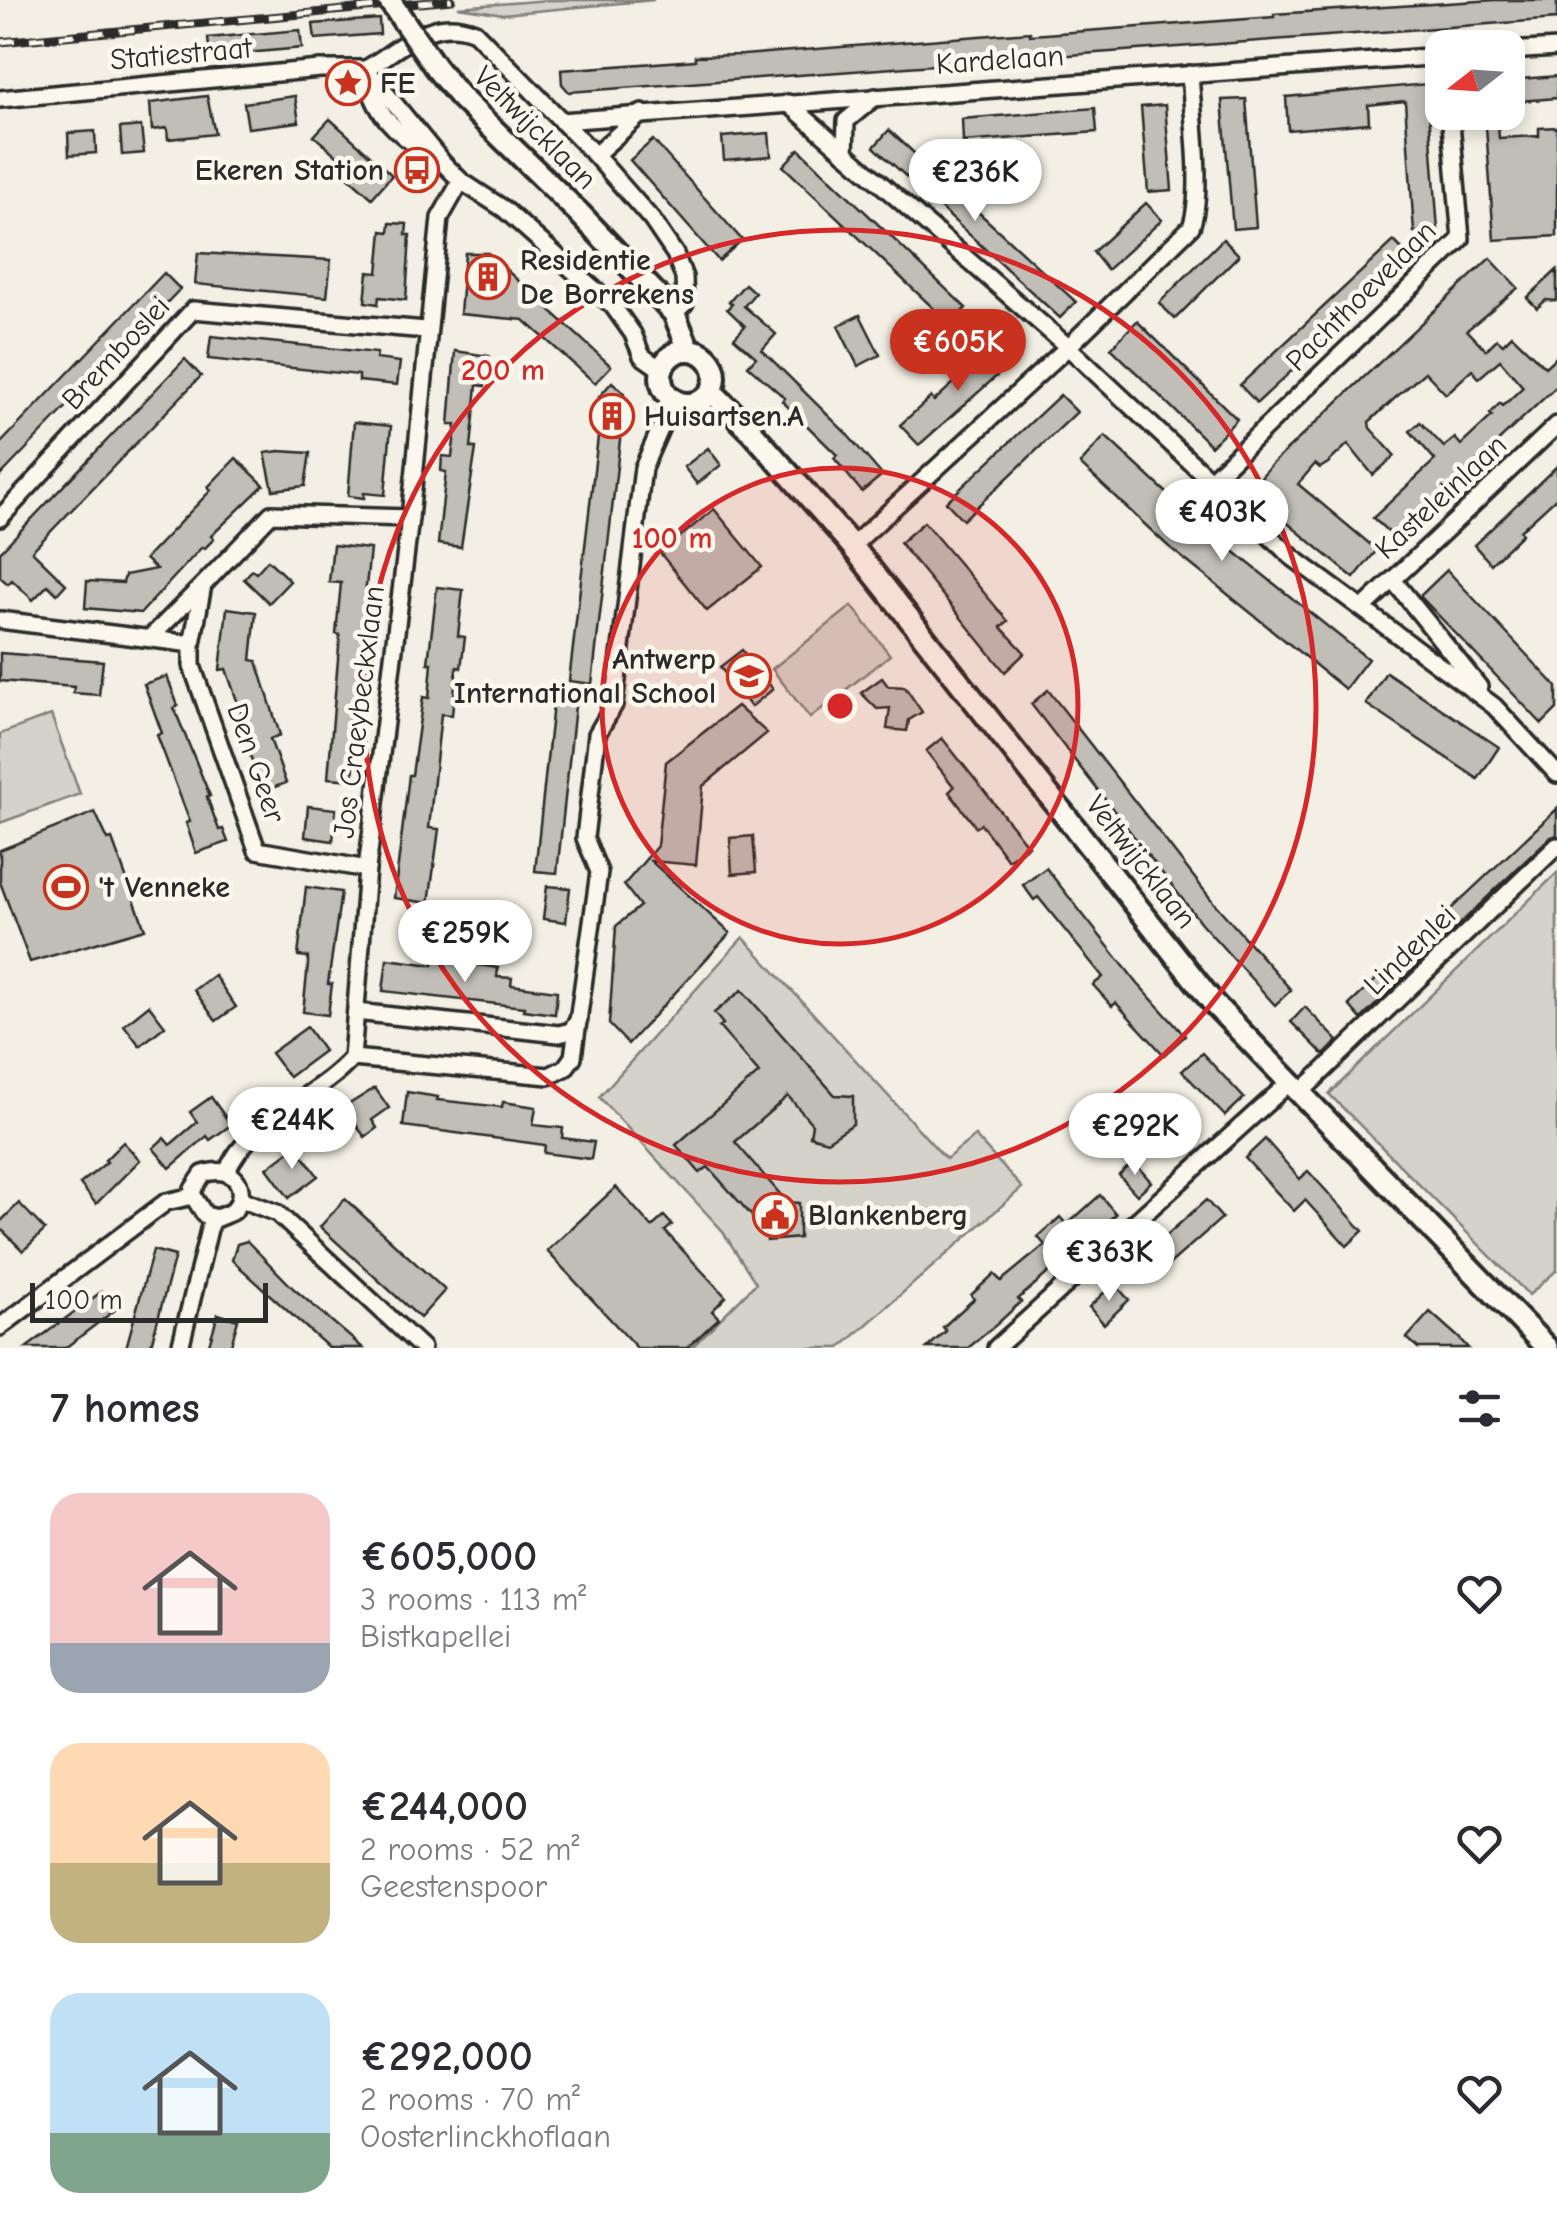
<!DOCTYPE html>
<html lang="en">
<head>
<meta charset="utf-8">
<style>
  body { margin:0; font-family:"Comic Neue",sans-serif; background:#f7f7f7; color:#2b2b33; height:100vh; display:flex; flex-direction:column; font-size:38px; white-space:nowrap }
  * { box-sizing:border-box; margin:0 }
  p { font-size:32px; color:#7c7c81 }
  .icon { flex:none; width:55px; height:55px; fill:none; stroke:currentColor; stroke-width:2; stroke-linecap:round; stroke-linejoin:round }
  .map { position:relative; height:1348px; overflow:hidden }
  .side { display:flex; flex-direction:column; background:#fff; flex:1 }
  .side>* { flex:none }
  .needle { width:65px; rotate:253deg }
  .buttons { position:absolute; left:1425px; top:30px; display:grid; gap:20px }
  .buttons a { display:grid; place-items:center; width:100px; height:100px; border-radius:20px; background:#fff; box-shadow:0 5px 15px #0003; font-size:50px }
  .scale { position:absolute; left:30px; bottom:25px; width:238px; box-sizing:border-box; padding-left:10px; border:5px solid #2b2b2b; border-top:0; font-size:28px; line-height:35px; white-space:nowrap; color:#2b2b2b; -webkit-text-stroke:8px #fbf7ec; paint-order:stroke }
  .price { position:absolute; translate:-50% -85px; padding:0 22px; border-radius:35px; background:#fff; color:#222; font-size:32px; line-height:65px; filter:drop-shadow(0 2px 5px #0008) }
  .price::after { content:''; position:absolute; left:50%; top:60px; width:30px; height:22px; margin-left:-15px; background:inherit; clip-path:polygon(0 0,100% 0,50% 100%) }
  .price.on { background:#c8321e; color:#fff }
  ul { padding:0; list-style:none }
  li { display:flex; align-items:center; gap:30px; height:250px; padding:0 50px }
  li span { display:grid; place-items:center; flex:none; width:280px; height:200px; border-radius:30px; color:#555 }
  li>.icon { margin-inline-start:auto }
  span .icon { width:120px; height:120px; fill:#fffc; stroke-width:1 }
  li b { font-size:42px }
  h2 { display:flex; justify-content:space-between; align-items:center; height:120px; padding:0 50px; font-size:42px }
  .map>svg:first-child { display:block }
  .green { fill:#d5d2c9; stroke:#807e7a; stroke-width:2.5 }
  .building { fill:#c0beb6; stroke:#2b2b2b; stroke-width:2.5 }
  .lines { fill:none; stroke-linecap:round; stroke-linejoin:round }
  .minor-casing { stroke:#2b2b2b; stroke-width:22 }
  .tertiary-casing { stroke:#2b2b2b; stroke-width:28 }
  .minor { stroke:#fbf7ec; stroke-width:15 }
  .tertiary { stroke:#fbf7ec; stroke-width:20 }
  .rail-casing { stroke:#2b2b2b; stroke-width:9 }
  .rail { stroke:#fbf7ec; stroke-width:5; stroke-dasharray:15; stroke-linecap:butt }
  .tertiary-bridge-casing { stroke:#2b2b2b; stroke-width:28; stroke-linecap:butt }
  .tertiary-bridge { stroke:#fbf7ec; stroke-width:20 }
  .ring { fill:none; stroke:#d62828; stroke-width:5 }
  .labels { text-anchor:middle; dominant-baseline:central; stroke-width:9; stroke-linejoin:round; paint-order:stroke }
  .street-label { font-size:30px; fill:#2b2b2b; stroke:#fbf7ec }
  .poi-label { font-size:30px; font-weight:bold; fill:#2b2b2b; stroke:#fbf7ec; text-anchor:start }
  .centre { fill:#d62828; stroke:#fbf7ec; stroke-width:5 }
  .ring-label { font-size:30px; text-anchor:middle; font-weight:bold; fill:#d62828; stroke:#fbf7ec; stroke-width:9; stroke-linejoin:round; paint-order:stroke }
</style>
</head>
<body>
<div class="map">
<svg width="1557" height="1348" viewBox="0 0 1557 1348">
  <rect width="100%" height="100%" fill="#f3efe4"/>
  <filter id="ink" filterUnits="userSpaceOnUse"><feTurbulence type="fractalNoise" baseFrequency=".01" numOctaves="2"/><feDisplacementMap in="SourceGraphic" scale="20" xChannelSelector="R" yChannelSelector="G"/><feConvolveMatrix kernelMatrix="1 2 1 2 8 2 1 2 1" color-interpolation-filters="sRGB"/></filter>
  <g filter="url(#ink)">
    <!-- green -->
    <g class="green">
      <polygon points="549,0 654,0 503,14 458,7"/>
      <polygon points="852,606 890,655 810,718 772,669"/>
      <polygon points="51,715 80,794 0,823 0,734"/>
      <polygon points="1557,873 1557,1270 1529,1295 1329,1094"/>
      <polygon points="743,937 946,1159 975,1136 1022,1188 840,1348 691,1348 756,1283 721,1229 599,1097"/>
    </g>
    <!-- building -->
    <g class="building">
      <polygon points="1495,0 1557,0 1557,19 569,92 562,84 561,70 695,60 695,56 743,55 1030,32 1030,35 1045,34 1274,17 1274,14"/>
      <polygon points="379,19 380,34 315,39 313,24"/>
      <polygon points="300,30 302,48 210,56 208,38"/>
      <polygon points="1557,76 1557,98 1508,102 1508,80"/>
      <polygon points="1427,84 1438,230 1414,232 1405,101 1368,105 1369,123 1288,130 1286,97"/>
      <polygon points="207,96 215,134 168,139 167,128 152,130 150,103"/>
      <polygon points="295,96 299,122 248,128 244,103"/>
      <polygon points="1246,99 1256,227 1233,229 1222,100"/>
      <polygon points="1165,105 1172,190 1148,192 1141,107"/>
      <polygon points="1095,108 1097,132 963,142 962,119"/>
      <polygon points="330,119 392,175 372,198 346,175 351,168 314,136"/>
      <polygon points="1498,125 1499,138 1539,136 1539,128 1557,127 1557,236 1494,240 1486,126"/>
      <polygon points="141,126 144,153 122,155 120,128"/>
      <polygon points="889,130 1076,302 1060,318 874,147"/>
      <polygon points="95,131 96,153 69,155 68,133"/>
      <polygon points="769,133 771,156 724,160 722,137"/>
      <polygon points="653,140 742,240 719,261 630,160"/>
      <polygon points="799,149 966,308 950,324 783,166"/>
      <polygon points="1146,203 1162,220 1107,270 1093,252"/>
      <polygon points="390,223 407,224 406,235 410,235 406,300 379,297 378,304 365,302 368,272 378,273 382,231 389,232"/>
      <polygon points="1223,239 1239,255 1175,319 1159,303"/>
      <polygon points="1394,241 1412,259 1257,403 1240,385"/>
      <polygon points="198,253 331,260 327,297 195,284"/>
      <polygon points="465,253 488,253 611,366 595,383 524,320 460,314"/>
      <polygon points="1490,258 1518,288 1467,330 1486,350 1497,339 1503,344 1512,335 1545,367 1557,356 1557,386 1395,538 1373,518 1435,460 1410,431 1420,422 1444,447 1455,438 1461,445 1492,416 1490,414 1500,403 1503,406 1523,387 1500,360 1479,378 1472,370 1446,394 1425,372 1394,399 1369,422 1370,428 1395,456 1373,475 1348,444 1328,463 1320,468 1315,464 1298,484 1377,550 1354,578 1249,491 1272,464"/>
      <polygon points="1557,270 1557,301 1546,300 1537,308 1527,298"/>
      <polygon points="164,273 180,289 0,476 0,444"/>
      <polygon points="745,284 755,293 744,306 776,334 762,350 845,432 882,475 862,492 834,458 837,455 782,401 785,398 748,366 756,357 734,338 745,326 727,309 732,304 729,302"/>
      <polygon points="860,315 880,355 858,366 838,326"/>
      <polygon points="1137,321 1237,419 1211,446 1111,348"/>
      <polygon points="211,336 377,353 376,359 400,362 397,385 359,381 359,375 208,359"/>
      <polygon points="1001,340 1017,358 919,445 900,425 931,397 934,401"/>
      <polygon points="455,351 489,356 485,386 477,385 471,448 476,448 461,547 438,544 446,472 441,471 442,456 452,457 456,425 449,425"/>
      <polygon points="185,359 201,376 32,551 66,584 57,594 48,585 33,600 12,580 8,584 0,577 0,552"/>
      <polygon points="612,382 624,393 624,405 592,684 569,681 602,403 599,397"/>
      <polygon points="1060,395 1077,412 963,520 946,502"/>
      <polygon points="354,422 391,426 385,495 364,493 364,498 348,496"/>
      <polygon points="1105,436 1206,529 1368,659 1345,689 1168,546 1080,464"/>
      <polygon points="708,448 721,465 697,484 684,467"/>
      <polygon points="279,451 310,453 305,486 273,490 265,453"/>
      <polygon points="236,458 264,485 211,536 214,539 204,549 202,547 141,613 85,608 87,581 123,583 125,575 156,569 145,559 211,490 208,487"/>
      <polygon points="1557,466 1557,497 1520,531 1522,534 1491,564 1474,545"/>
      <polygon points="714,509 762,567 707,611 660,553"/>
      <polygon points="924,522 1008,621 1001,627 1025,653 1005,672 900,543"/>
      <polygon points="333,545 370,549 364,605 371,605 359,684 353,780 328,778 340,635 336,634 341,583 329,582"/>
      <polygon points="268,560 290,581 269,603 244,579 252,570 256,573"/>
      <polygon points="1447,570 1557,687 1557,709 1542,724 1420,596"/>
      <polygon points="437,587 463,590 458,636 465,637 461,668 457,667 452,715 441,714 429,828 439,829 429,903 394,898 409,775 412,775 423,697 429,698 432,663 428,663"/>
      <polygon points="227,608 256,612 251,660 257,661 280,735 270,739 286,783 264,791 242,735 246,734 239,716 242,715 226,669 220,670"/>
      <polygon points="742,650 773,689 751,707 720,667"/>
      <polygon points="0,653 103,661 99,695 73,693 74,687 0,681"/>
      <polygon points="1386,672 1499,747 1478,779 1366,704"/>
      <polygon points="167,676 178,706 174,708 210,796 207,797 219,830 223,829 228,842 196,853 186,823 190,822 157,735 162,733 144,684"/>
      <polygon points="882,678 888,686 905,687 922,712 909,720 907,731 887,729 890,708 877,709 861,693"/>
      <polygon points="1048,690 1214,903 1291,990 1275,1005 1201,923 1031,704"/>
      <polygon points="554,695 576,697 557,873 535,871"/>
      <polygon points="737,706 767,733 703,786 696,865 651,861 730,933 628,1044 609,1024 616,926 640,906 624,885 657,846 666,762"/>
      <polygon points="942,738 1028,846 1008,860 981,824 976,827 949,792 954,787 926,751"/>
      <polygon points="308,806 336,809 333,841 305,837"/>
      <polygon points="1557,809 1557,835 1549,838 1361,1019 1349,1005"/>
      <polygon points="95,812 108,840 112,839 145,929 30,962 0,882 0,850"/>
      <polygon points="753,836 756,872 732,874 730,838"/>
      <polygon points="1046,868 1138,984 1185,1036 1164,1055 1116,1003 1112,1006 1093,985 1103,977 1038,897 1034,900 1023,885"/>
      <polygon points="547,886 570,888 566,922 543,919"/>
      <polygon points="306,887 341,892 328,984 332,984 328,1015 303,1012 308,964 308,957 298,956"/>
      <polygon points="434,958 498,968 497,977 512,978 511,985 557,991 555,1014 523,1010 524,1007 383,991 387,959 433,965"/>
      <polygon points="214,975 236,1007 216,1021 194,990"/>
      <polygon points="742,990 835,1095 853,1096 853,1124 827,1141 810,1136 812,1124 788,1096 735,1142 787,1202 799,1203 799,1238 767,1241 767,1233 708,1167 700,1173 676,1145 759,1073 719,1027 723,1024 714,1013"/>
      <polygon points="149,1005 165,1026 140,1046 124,1025"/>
      <polygon points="1305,1007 1338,1041 1324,1055 1291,1022"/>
      <polygon points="307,1027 324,1051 289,1077 271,1053"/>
      <polygon points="1202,1053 1244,1098 1225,1116 1182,1071"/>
      <polygon points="375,1088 389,1108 372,1120 377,1128 365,1137 343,1108"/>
      <polygon points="407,1092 438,1097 437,1100 502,1107 503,1102 536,1107 533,1125 563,1128 562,1138 594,1142 591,1159 544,1153 545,1145 403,1126"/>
      <polygon points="211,1097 231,1125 210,1140 207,1136 170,1168 153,1148 164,1138 170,1145 197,1122 190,1112"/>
      <polygon points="1265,1139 1300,1179 1308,1171 1363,1231 1347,1246 1305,1200 1294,1211 1245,1158"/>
      <polygon points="123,1142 140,1160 96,1204 80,1184 107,1162 105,1160"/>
      <polygon points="296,1146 318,1176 289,1198 267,1168"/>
      <polygon points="1134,1162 1151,1182 1137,1195 1119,1175"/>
      <polygon points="616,1187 652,1227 664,1216 672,1225 665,1231 726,1297 712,1311 719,1318 687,1348 637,1348 547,1251"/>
      <polygon points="1100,1195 1116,1214 1018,1299 1021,1302 997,1324 968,1348 927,1348 946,1331 943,1327 974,1299 971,1295 994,1274 1001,1281 1045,1245 1038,1237 1060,1217 1067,1225"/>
      <polygon points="345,1199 445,1290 420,1318 320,1227"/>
      <polygon points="1206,1200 1222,1218 1164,1269 1149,1251"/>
      <polygon points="19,1203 45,1230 23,1251 0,1228 0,1222"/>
      <polygon points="247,1241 294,1289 363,1348 329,1348 292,1315 232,1260 237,1244"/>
      <polygon points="153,1250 175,1256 150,1348 126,1348"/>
      <polygon points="1114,1283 1129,1300 1104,1324 1089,1307"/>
      <polygon points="101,1292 115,1310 65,1348 26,1348"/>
      <polygon points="1430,1312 1458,1337 1468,1348 1418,1348 1407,1338"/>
      <polygon points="218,1314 238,1320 230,1348 208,1348"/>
    </g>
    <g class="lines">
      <defs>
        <g id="minor">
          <polyline points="1508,51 1557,48"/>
          <path d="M366,69C402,48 431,14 475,32L595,155L652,220L675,254L684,277L685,303L674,313"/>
          <polyline points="366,69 443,163 461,181 504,209 613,306 633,334 642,356 662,370"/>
          <path d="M367,73C372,112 397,134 429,154"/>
          <polyline points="0,99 320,69 366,69"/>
          <polyline points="788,103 1068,347 1292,557 1494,706 1557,774"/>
          <polyline points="561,121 1442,56"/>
          <polyline points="845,153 846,121 875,97"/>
          <polyline points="595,155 642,113"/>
          <polyline points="1210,481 1461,239 1450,112"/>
          <polyline points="0,518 193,310 426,330"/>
          <path d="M852,546L1068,347L1191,227C1204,194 1192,112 1190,74"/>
          <polyline points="1393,580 1479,687"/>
          <polyline points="1363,608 1557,425"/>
          <polyline points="0,620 192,644"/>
          <polyline points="151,637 203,585"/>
          <polyline points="367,869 257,850 192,666 192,644 203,585 271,514 410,518"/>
          <polyline points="356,1012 559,1034 571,1031 579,1019"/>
          <polyline points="352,1058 549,1076 565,1068 573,1057 599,872 585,838 597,734 614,705 643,468 673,400"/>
          <polyline points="1301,1092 1557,846"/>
          <path d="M227,1172C245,1123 318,1097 352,1058L367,869L410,518L440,218L461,181"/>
          <path d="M193,1196V1189L203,1174C224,1167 243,1175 240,1199"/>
          <polyline points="193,1196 205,1215 217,1218 234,1211 240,1199"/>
          <polyline points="240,1199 277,1213 422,1348"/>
          <polyline points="0,1327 166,1202 193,1196"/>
          <polyline points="180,1348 212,1217"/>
          <polyline points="996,1348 1290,1082"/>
        </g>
        <g id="tertiary">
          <polyline points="436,68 460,97 580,214 674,313 689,350"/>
          <circle cx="688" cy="377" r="27"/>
          <polyline points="712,392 753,433 852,546 1214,1004 1547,1348"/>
        </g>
      </defs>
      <!-- minor casing -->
      <use href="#minor" class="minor-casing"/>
      <!-- tertiary casing -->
      <use href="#tertiary" class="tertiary-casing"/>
      <!-- minor -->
      <use href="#minor" class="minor"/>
      <!-- tertiary -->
      <use href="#tertiary" class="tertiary"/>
      <defs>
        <polyline id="rail" points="0,42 452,0"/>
      </defs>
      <!-- rail casing -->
      <use href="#rail" class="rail-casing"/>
      <!-- rail -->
      <use href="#rail" class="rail"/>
      <defs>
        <polyline id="tertiary-bridge" points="389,0 436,68"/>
      </defs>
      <!-- tertiary-bridge casing -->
      <use href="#tertiary-bridge" class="tertiary-bridge-casing"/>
      <!-- tertiary-bridge -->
      <use href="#tertiary-bridge" class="tertiary-bridge"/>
    </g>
  </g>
  <!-- distance rings -->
  <circle cx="840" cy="706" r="238" fill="#d62828" fill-opacity=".12"/>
  <g class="ring">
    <circle cx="840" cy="706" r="238"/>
    <circle cx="840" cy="706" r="476"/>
  </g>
  <!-- icons -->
  <defs>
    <symbol id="sight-ring" viewBox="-11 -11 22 22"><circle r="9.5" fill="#fbf7ec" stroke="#c8321e" stroke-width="1.5"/><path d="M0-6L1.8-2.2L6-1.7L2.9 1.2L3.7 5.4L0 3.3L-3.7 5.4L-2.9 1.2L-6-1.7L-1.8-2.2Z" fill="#c8321e"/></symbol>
    <symbol id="bus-ring" viewBox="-11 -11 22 22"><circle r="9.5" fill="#fbf7ec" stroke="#c8321e" stroke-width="1.5"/><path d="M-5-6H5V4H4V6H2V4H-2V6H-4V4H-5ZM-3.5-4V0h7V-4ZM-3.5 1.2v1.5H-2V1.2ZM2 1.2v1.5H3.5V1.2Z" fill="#c8321e"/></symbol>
    <symbol id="building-ring" viewBox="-11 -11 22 22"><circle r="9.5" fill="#fbf7ec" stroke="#c8321e" stroke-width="1.5"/><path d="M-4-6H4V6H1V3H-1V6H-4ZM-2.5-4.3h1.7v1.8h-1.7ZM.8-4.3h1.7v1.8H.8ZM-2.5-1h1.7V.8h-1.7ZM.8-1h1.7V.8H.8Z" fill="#c8321e"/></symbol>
    <symbol id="school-ring" viewBox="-11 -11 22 22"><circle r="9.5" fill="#fbf7ec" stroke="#c8321e" stroke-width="1.5"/><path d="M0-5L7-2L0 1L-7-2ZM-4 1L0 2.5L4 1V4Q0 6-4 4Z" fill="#c8321e"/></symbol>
    <symbol id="stadium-ring" viewBox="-11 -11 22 22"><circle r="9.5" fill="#fbf7ec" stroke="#c8321e" stroke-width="1.5"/><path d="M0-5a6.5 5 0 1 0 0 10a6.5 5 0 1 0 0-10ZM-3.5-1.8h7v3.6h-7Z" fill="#c8321e"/></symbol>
    <symbol id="civic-ring" viewBox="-11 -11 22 22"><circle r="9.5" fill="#fbf7ec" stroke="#c8321e" stroke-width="1.5"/><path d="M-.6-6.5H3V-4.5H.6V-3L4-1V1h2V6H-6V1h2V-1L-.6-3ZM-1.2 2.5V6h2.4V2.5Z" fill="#c8321e"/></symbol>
  </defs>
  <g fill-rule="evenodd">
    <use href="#sight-ring" x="323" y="58" width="50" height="50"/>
    <use href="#bus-ring" x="392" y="145" width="50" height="50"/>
    <use href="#building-ring" x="463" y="252" width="50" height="50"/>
    <use href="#building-ring" x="587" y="391" width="50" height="50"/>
    <use href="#school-ring" x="724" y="651" width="50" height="50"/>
    <use href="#stadium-ring" x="41" y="862" width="50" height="50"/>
    <use href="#civic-ring" x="750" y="1190" width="50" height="50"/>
  </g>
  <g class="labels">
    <!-- street labels -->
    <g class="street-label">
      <text transform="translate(181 54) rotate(-5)">Statiestraat</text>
      <text transform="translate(1000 60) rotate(-4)">Kardelaan</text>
      <text transform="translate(535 128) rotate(45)">Veltwijcklaan</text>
      <text transform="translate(1361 296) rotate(-45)">Pachthoevelaan</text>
      <text transform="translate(116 353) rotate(-47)">Bremboslei</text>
      <text transform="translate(1441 497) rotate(-43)">Kasteleinlaan</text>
      <text transform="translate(359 712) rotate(-83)">Jos Craeybeckxlaan</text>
      <text transform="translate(256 763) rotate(71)">Den Geer</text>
      <text transform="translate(1141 862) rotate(52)">Veltwijcklaan</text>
      <text transform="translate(1410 950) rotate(-44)">Lindenlei</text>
    </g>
    <!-- poi labels -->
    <g class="poi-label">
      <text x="380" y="83">FE</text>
      <text x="384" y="170" text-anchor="end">Ekeren Station</text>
      <text x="520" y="260">Residentie<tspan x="520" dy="34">De Borrekens</tspan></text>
      <text x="644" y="416">Huisartsen.A</text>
      <text x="716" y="659" text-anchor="end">Antwerp<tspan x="716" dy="34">International School</tspan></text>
      <text x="98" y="887">'t Venneke</text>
      <text x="808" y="1215">Blankenberg</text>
    </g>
  </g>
  <circle cx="840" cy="706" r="15" class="centre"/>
  <g class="ring-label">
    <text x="503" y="380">200 m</text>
    <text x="672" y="548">100 m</text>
  </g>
</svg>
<div class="buttons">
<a><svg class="needle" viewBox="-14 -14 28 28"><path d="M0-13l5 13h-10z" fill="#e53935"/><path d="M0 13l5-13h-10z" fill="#7c7c81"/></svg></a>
</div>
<div class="scale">100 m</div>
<b class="price" style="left:975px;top:224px">€236K</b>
<b class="price on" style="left:958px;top:394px">€605K</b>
<b class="price" style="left:1222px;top:564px">€403K</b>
<b class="price" style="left:465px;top:985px">€259K</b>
<b class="price" style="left:292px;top:1172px">€244K</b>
<b class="price" style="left:1135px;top:1178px">€292K</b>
<b class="price" style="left:1109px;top:1304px">€363K</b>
</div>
<section class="side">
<h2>7 homes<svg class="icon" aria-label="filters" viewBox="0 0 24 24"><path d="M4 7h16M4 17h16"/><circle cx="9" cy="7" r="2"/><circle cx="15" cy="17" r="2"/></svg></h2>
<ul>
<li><span style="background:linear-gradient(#f6c9c9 75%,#9aa5b1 0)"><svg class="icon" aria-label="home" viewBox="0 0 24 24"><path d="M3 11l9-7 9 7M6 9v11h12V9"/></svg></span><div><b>€605,000</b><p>3 rooms · 113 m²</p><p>Bistkapellei</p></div><svg class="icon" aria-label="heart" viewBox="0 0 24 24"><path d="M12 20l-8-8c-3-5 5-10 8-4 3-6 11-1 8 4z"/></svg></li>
<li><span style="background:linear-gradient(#ffd9b3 60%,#c2b280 0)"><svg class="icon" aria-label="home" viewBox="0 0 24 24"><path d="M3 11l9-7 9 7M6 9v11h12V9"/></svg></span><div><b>€244,000</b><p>2 rooms · 52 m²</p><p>Geestenspoor</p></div><svg class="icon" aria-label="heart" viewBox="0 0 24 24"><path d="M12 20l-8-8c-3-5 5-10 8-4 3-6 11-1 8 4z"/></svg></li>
<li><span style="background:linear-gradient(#bfe0f5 70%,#7fa58c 0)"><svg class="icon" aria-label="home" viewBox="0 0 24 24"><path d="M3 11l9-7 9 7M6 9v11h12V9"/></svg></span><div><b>€292,000</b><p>2 rooms · 70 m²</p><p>Oosterlinckhoflaan</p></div><svg class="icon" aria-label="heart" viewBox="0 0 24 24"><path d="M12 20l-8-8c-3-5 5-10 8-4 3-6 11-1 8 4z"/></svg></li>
</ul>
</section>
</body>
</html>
